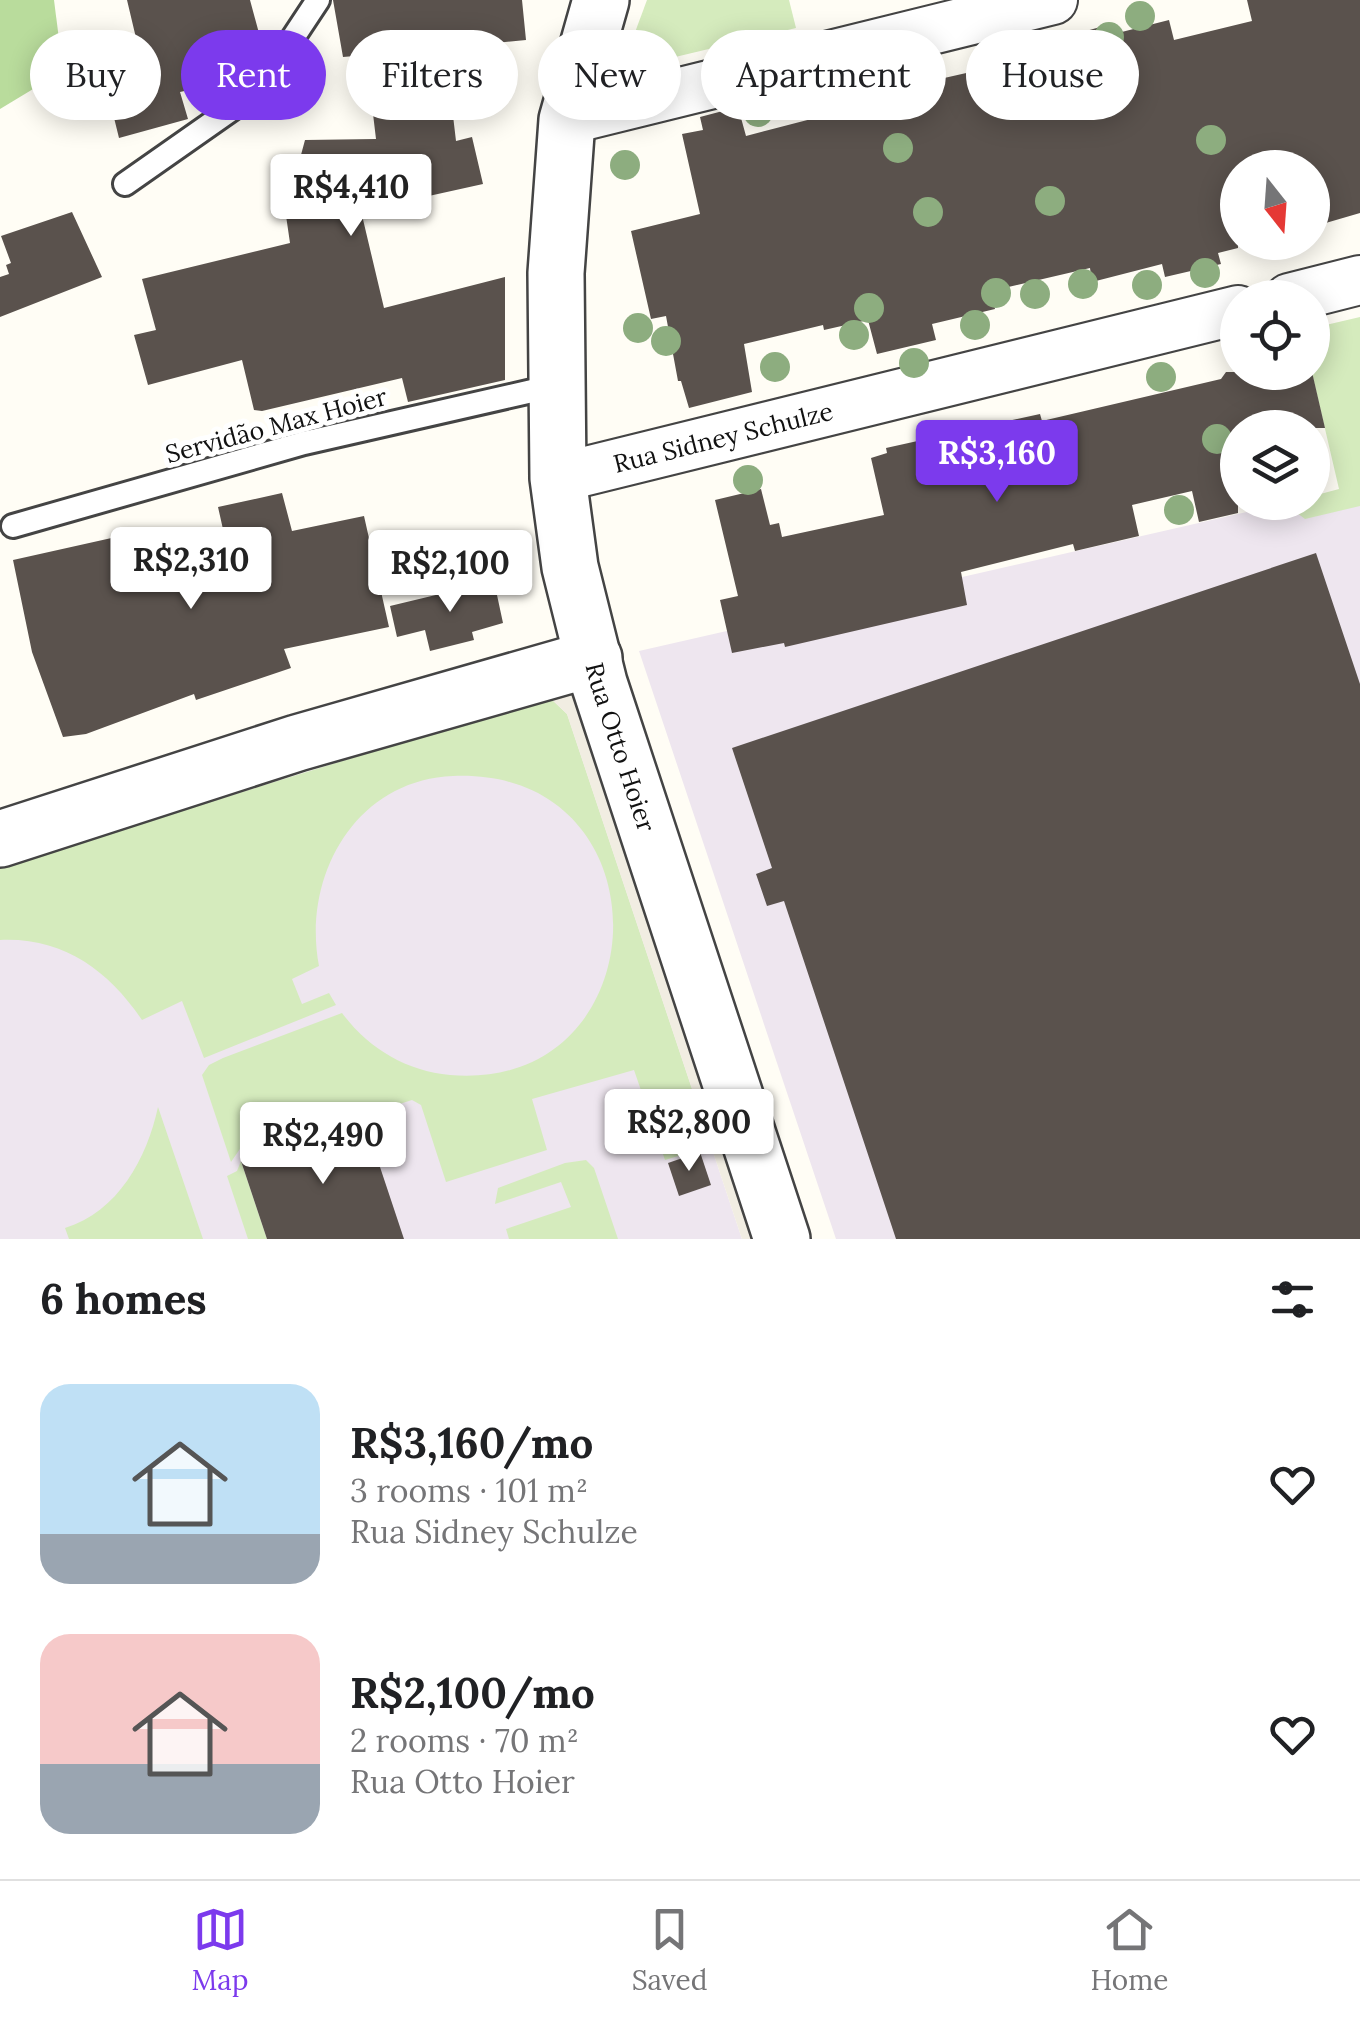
<!DOCTYPE html>
<html lang="en">
<head>
<meta charset="utf-8">
<style>
  body { margin:0; font-family:Lora,serif; background:#f6f6f6; color:#202124; height:100vh; display:flex; flex-direction:column; font-size:38px; white-space:nowrap }
  * { box-sizing:border-box; margin:0 }
  p { font-size:32px; color:#757577 }
  .icon { flex:none; width:55px; height:55px; fill:none; stroke:currentColor; stroke-width:2; stroke-linecap:round; stroke-linejoin:round }
  .map { position:relative; height:1239px; overflow:hidden }
  .details { display:flex; flex-direction:column; background:#fff; flex:1 }
  .details>* { flex:none }
  .banner { position:absolute; left:30px; top:30px; width:1300px; height:90px; display:flex; gap:20px }
  .needle { width:65px; rotate:163deg }
  .tools { position:absolute; left:1220px; top:150px; display:grid; gap:20px }
  .tools a { display:grid; place-items:center; width:110px; height:110px; border-radius:50%; background:#fff; box-shadow:0 5px 25px #0003; font-size:50px }
  .price { position:absolute; translate:-50% -85px; padding:0 22px; border-radius:10px; background:#fff; color:#222; font-size:32px; line-height:65px; filter:drop-shadow(0 2px 5px #0008) }
  .price::after { content:''; position:absolute; left:50%; top:60px; width:30px; height:22px; margin-left:-15px; background:inherit; clip-path:polygon(0 0,100% 0,50% 100%) }
  .price.active { background:#7c3aed; color:#fff }
  ul { padding:0; list-style:none }
  li { display:flex; align-items:center; gap:30px; height:250px; padding:0 40px }
  li span { display:grid; place-items:center; flex:none; width:280px; height:200px; border-radius:30px; color:#555 }
  li>.icon { margin-inline-start:auto }
  span .icon { width:120px; height:120px; fill:#fffc; stroke-width:1 }
  li b { font-size:42px }
  h2 { display:flex; justify-content:space-between; align-items:center; height:120px; padding:0 40px; font-size:42px }
  .chip { padding:0 35px; border-radius:45px; background:#fff; box-shadow:0 5px 25px #0003; font-size:35px; line-height:90px }
  .chip.active { background:#7c3aed; color:#fff }
  .tab-bar { display:flex; justify-content:space-around; align-items:center; height:140px; border-top:2px solid #e0e0e0; background:#fff; font-size:28px; color:#757577 }
  .tab-bar a { display:grid; justify-items:center; gap:5px }
  .tab-bar .active { color:#7c3aed }
  .map>svg:first-child { display:block }
  .industrial { fill:#eee6ef }
  .green { fill:#d5ebbd }
  .forest { fill:#b9dc9c }
  .plaza { fill:#f1ede2 }
  .building { fill:#5a524d }
  .lines { fill:none; stroke-linecap:round; stroke-linejoin:round }
  .service-casing { stroke:#444; stroke-width:28 }
  .minor-casing { stroke:#444; stroke-width:52 }
  .tertiary-casing { stroke:#444; stroke-width:60 }
  .service { stroke:#fff; stroke-width:22 }
  .minor { stroke:#fff; stroke-width:48 }
  .tertiary { stroke:#fff; stroke-width:55 }
  .tree { fill:#8dad7f }
  .labels { text-anchor:middle; dominant-baseline:central; stroke-width:10; stroke-linejoin:round; paint-order:stroke }
  .street-label { font-size:25px; fill:#111; stroke:#fff }
</style>
</head>
<body>
<div class="map">
<svg width="1360" height="1239" viewBox="0 0 1360 1239">
  <rect width="100%" height="100%" fill="#fffdf5"/>
  <!-- industrial -->
  <g class="industrial">
    <polygon points="1360,485 1360,1239 836,1239 639,651 1286,503 1312,502 1313,496"/>
    <polygon points="549,697 567,714 742,1239 0,1239 0,867"/>
  </g>
  <!-- green -->
  <g class="green">
    <polygon points="647,0 789,0 796,28 621,70"/>
    <polygon points="1360,317 1360,506 1305,519 1284,503 1312,502 1313,496 1339,489 1312,373 1313,328"/>
    <path d="M549,697L567,714L711,1146L665,1160L634,1070L532,1099L547,1150L446,1182L421,1105L412,1100L328,1127L285,1146L275,1115L245,1122L246,1140L231,1162L202,1075L209,1065L223,1058L342,1013C368,1048 406,1071 450,1075C662,1093 672,767 453,776C354,780 302,878 319,966L292,979L302,1004L329,993L336,1005L204,1058L182,1001L142,1020C108,970 63,937 0,940V867Z"/>
    <path d="M158,1107L203,1239H69L65,1228C118,1212 147,1158 158,1107Z"/>
    <polygon points="586,1160 594,1168 618,1239 509,1239 506,1229 571,1207 561,1182 495,1204 498,1188 565,1163"/>
    <polygon points="241,1161 267,1239 248,1239 227,1176 237,1171"/>
  </g>
  <!-- forest -->
  <polygon class="forest" points="0,0 54,0 63,71 0,109"/>
  <!-- plaza -->
  <polygon class="plaza" points="576,689 754,1239 742,1239 567,714 549,697"/>
  <!-- building -->
  <g class="building">
    <polygon points="127,0 250,0 263,48 243,78 180,92 188,119 119,138 102,69 141,59"/>
    <polygon points="333,0 522,0 526,40 445,48 456,141 472,137 483,184 361,211 384,308 505,277 505,380 408,402 402,378 262,411 254,410 242,360 148,385 134,335 156,330 142,279 290,243 283,195 301,192 298,166 305,140 376,139 366,55 343,57"/>
    <polygon points="1247,0 1360,0 1360,213 1312,227 1312,168 1238,168 1238,248 1218,253 1221,264 1165,277 1162,264 1092,282 1090,268 991,291 995,309 932,324 936,340 877,354 868,320 824,330 823,325 744,344 752,392 689,408 681,381 678,381 666,316 651,319 631,231 700,214 682,134 703,130 700,117 738,107 746,136 819,117 816,107 984,69 982,61 1100,27 1102,37 1169,20 1174,40 1252,21"/>
    <polygon points="72,212 102,277 0,317 0,277 9,274 6,265 11,263 1,236"/>
    <polygon points="1226,372 1312,372 1325,428 1238,428 1238,513 1199,522 1192,491 1132,505 1139,536 1075,551 1073,544 961,572 967,605 785,647 784,643 732,653 720,600 738,596 715,500 761,489 770,525 779,523 782,537 884,515 871,458 887,453 886,448 1040,414 1042,421 1221,379"/>
    <polygon points="282,493 292,531 364,516 389,627 284,649 291,668 196,700 194,694 86,734 63,737 32,652 13,560 125,535 145,534 152,565 227,547 218,507"/>
    <polygon points="1316,553 1360,684 1360,1239 896,1239 784,901 767,906 756,874 772,868 732,748"/>
    <polygon points="494,581 503,623 472,632 474,640 430,651 425,630 397,637 390,606"/>
    <polygon points="363,1116 404,1239 267,1239 241,1161 259,1155 257,1150"/>
    <polygon points="700,1152 711,1185 679,1196 668,1163"/>
  </g>
  <g class="lines">
    <defs>
      <g id="service">
        <polyline points="125,184 242,102 279,59 318,0"/>
        <polyline points="13,526 304,443 554,386"/>
      </g>
      <g id="minor">
        <polyline points="567,120 1053,0"/>
        <polyline points="1289,298 1360,280"/>
        <path id="s1" d="M558,478L1238,310"/>
      </g>
      <g id="tertiary">
        <path id="s2" d="M601,0L567,120L556,273L558,478L570,567L599,683L782,1239"/>
        <polyline points="0,839 297,743 594,658"/>
      </g>
    </defs>
    <!-- service casing -->
    <use href="#service" class="service-casing"/>
    <!-- minor casing -->
    <use href="#minor" class="minor-casing"/>
    <!-- tertiary casing -->
    <use href="#tertiary" class="tertiary-casing"/>
    <!-- service -->
    <use href="#service" class="service"/>
    <!-- minor -->
    <use href="#minor" class="minor"/>
    <!-- tertiary -->
    <use href="#tertiary" class="tertiary"/>
  </g>
  <!-- trees -->
  <g class="tree">
    <circle cx="1140" cy="16" r="15"/>
    <circle cx="1109" cy="37" r="15"/>
    <circle cx="821" cy="98" r="15"/>
    <circle cx="758" cy="112" r="15"/>
    <circle cx="1211" cy="140" r="15"/>
    <circle cx="898" cy="148" r="15"/>
    <circle cx="625" cy="165" r="15"/>
    <circle cx="1050" cy="201" r="15"/>
    <circle cx="928" cy="212" r="15"/>
    <circle cx="1205" cy="273" r="15"/>
    <circle cx="1083" cy="284" r="15"/>
    <circle cx="1147" cy="285" r="15"/>
    <circle cx="996" cy="293" r="15"/>
    <circle cx="1035" cy="294" r="15"/>
    <circle cx="869" cy="308" r="15"/>
    <circle cx="975" cy="325" r="15"/>
    <circle cx="638" cy="328" r="15"/>
    <circle cx="854" cy="335" r="15"/>
    <circle cx="666" cy="341" r="15"/>
    <circle cx="914" cy="363" r="15"/>
    <circle cx="775" cy="367" r="15"/>
    <circle cx="1161" cy="377" r="15"/>
    <circle cx="1217" cy="439" r="15"/>
    <circle cx="748" cy="480" r="15"/>
    <circle cx="1179" cy="510" r="15"/>
  </g>
  <g class="labels">
    <!-- street labels -->
    <g class="street-label">
      <text transform="translate(276 425) rotate(-15)">Servidão Max Hoier</text>
      <text stroke="none"><textPath href="#s1" startOffset="170">Rua Sidney Schulze</textPath></text>
      <text stroke="none"><textPath href="#s2" startOffset="760">Rua Otto Hoier</textPath></text>
    </g>
  </g>
</svg>
<div class="tools">
<a><svg class="needle" viewBox="-14 -14 28 28"><path d="M0-13l5 13h-10z" fill="#e53935"/><path d="M0 13l5-13h-10z" fill="#757577"/></svg></a>
<a><svg class="icon" aria-label="locate" viewBox="0 0 24 24"><circle cx="12" cy="12" r="6"/><path d="M12 2v4M12 18v4M2 12h4M18 12h4"/></svg></a>
<a><svg class="icon" aria-label="layers" viewBox="0 0 24 24"><path d="M12 4l9 5-9 5-9-5zM3 14l9 5 9-5"/></svg></a>
</div>
<b class="price" style="left:351px;top:239px">R$4,410</b>
<b class="price active" style="left:997px;top:505px">R$3,160</b>
<b class="price" style="left:191px;top:612px">R$2,310</b>
<b class="price" style="left:450px;top:615px">R$2,100</b>
<b class="price" style="left:689px;top:1174px">R$2,800</b>
<b class="price" style="left:323px;top:1187px">R$2,490</b>
<div class="banner">
<a class="chip">Buy</a>
<a class="chip active">Rent</a>
<a class="chip">Filters</a>
<a class="chip">New</a>
<a class="chip">Apartment</a>
<a class="chip">House</a>
</div>
</div>
<section class="details">
<h2>6 homes<svg class="icon" aria-label="filters" viewBox="0 0 24 24"><path d="M4 7h16M4 17h16"/><circle cx="9" cy="7" r="2"/><circle cx="15" cy="17" r="2"/></svg></h2>
<ul>
<li><span style="background:linear-gradient(#bfe0f5 75%,#9aa5b1 0)"><svg class="icon" aria-label="home" viewBox="0 0 24 24"><path d="M3 11l9-7 9 7M6 9v11h12V9"/></svg></span><div><b>R$3,160/mo</b><p>3 rooms · 101 m²</p><p>Rua Sidney Schulze</p></div><svg class="icon" aria-label="heart" viewBox="0 0 24 24"><path d="M12 20l-8-8c-3-5 5-10 8-4 3-6 11-1 8 4z"/></svg></li>
<li><span style="background:linear-gradient(#f6c9c9 65%,#9aa5b1 0)"><svg class="icon" aria-label="home" viewBox="0 0 24 24"><path d="M3 11l9-7 9 7M6 9v11h12V9"/></svg></span><div><b>R$2,100/mo</b><p>2 rooms · 70 m²</p><p>Rua Otto Hoier</p></div><svg class="icon" aria-label="heart" viewBox="0 0 24 24"><path d="M12 20l-8-8c-3-5 5-10 8-4 3-6 11-1 8 4z"/></svg></li>
</ul>
</section>
<nav class="tab-bar">
<a class="active"><svg class="icon" aria-label="map" viewBox="0 0 24 24"><path d="M3 6l6-2 6 2 6-2v14l-6 2-6-2-6 2zM9 4v14M15 6v14"/></svg>Map</a>
<a><svg class="icon" aria-label="saved" viewBox="0 0 24 24"><path d="M7 4h10v16l-5-4-5 4z"/></svg>Saved</a>
<a><svg class="icon" aria-label="home" viewBox="0 0 24 24"><path d="M3 11l9-7 9 7M6 9v11h12V9"/></svg>Home</a>
</nav>
</body>
</html>
